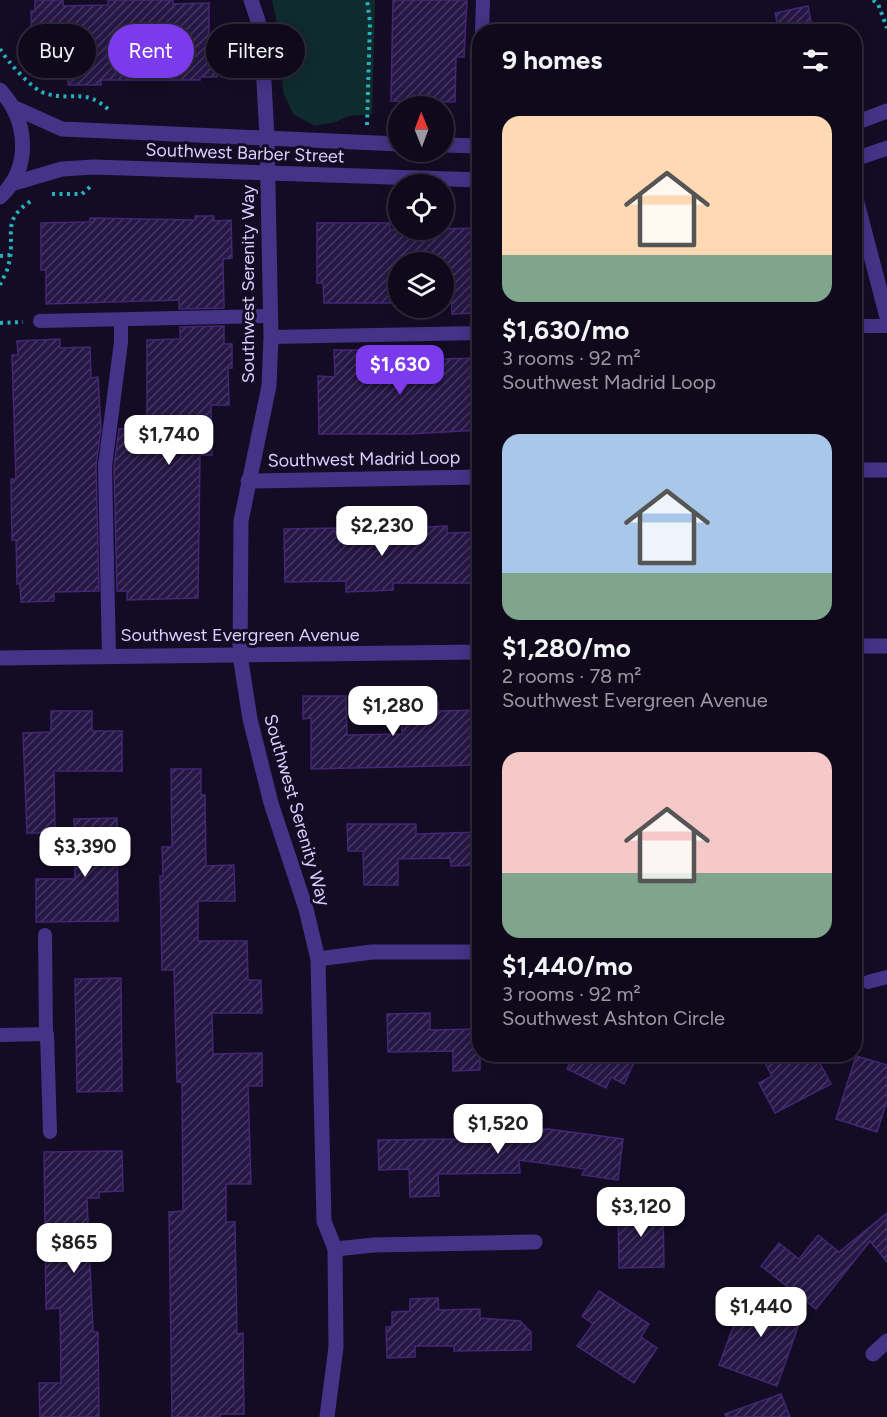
<!DOCTYPE html>
<html lang="en">
<head>
<meta charset="utf-8">
<style>
  body { margin:0; font-family:Figtree,sans-serif; background:#1d1728; color:#f1f3f6; height:100vh; display:flex; flex-direction:column; font-size:22px; white-space:nowrap }
  * { box-sizing:border-box; margin:0 }
  p { font-size:20px; color:#9b9aa3 }
  .icon { flex:none; width:33px; height:33px; fill:none; stroke:currentColor; stroke-width:2; stroke-linecap:round; stroke-linejoin:round }
  .map { position:relative; flex:1; overflow:hidden }
  .side { position:absolute; left:472px; top:24px; width:390px; height:1038px; display:flex; flex-direction:column; background:#0f091b; border-radius:24px; box-shadow:0 3px 15px #0003,0 0 0 2px #2f2a3a }
  .side>* { flex:none }
  .hud { position:absolute; left:18px; top:24px; width:364px; height:54px; display:flex; gap:12px }
  .needle { width:39px; rotate:359deg }
  .buttons { position:absolute; left:388px; top:96px; display:grid; gap:12px }
  .buttons a { display:grid; place-items:center; width:66px; height:66px; border-radius:50%; background:#0f091b; box-shadow:0 3px 15px #0003,0 0 0 2px #2f2a3a; font-size:30px }
  .price { position:absolute; translate:-50% -51px; padding:0 14px; border-radius:12px; background:#fff; color:#222; font-size:20px; line-height:39px; filter:drop-shadow(0 2px 3px #0008) }
  .price::after { content:''; position:absolute; left:50%; top:36px; width:18px; height:14px; margin-left:-9px; background:inherit; clip-path:polygon(0 0,100% 0,50% 100%) }
  .price.active { background:#7c3aed; color:#fff }
  ul { padding:0; list-style:none }
  li { display:grid; align-content:center; gap:12px; height:318px; padding:0 30px }
  li span { display:grid; place-items:center; height:186px; border-radius:18px; color:#555 }
  li>.icon { margin-inline-start:auto }
  span .icon { width:108px; height:108px; fill:#fffc; stroke-width:1 }
  li b { font-size:26px }
  h2 { display:flex; justify-content:space-between; align-items:center; height:72px; padding:0 30px; font-size:26px }
  .pill { padding:0 21px; border-radius:27px; background:#0f091b; box-shadow:0 3px 15px #0003,0 0 0 2px #2f2a3a; font-size:21px; line-height:54px }
  .pill.active { background:#7c3aed; color:#fff }
  .map>svg:first-child { display:block }
  .green { fill:#0f2b2e }
  .building { fill:url(#building-hatch); stroke:#412774; stroke-width:1.5 }
  .lines { fill:none; stroke-linecap:round; stroke-linejoin:round }
  .path { stroke:#26b1bd; stroke-width:4; stroke-dasharray:3 4.5; stroke-linecap:butt }
  .service { stroke:#433487; stroke-width:14 }
  .minor { stroke:#433487; stroke-width:15 }
  .tertiary { stroke:#433487; stroke-width:15 }
  .labels { text-anchor:middle; dominant-baseline:central; stroke-width:6; stroke-linejoin:round; paint-order:stroke }
  .street-label { font-size:18px; fill:#dbcfff; stroke:#140c24 }
</style>
</head>
<body>
<div class="map">
<svg width="887" height="1417" viewBox="0 0 887 1417">
  <defs>
    <pattern id="building-hatch" width="6" height="6" patternUnits="userSpaceOnUse" patternTransform="scale(1.5)"><rect width="6" height="6" fill="#271746"/><path d="M-1 1l2-2M0 6l6-6M5 7l2-2" fill="none" stroke="#463862"/></pattern>
  </defs>
  <rect width="100%" height="100%" fill="#140c24"/>
  <!-- green -->
  <polygon class="green" points="272,0 375,0 372,114 349,116 335,122 315,126 293,114 283,92 280,37"/>
  <!-- building -->
  <g class="building">
    <polygon points="35,0 63,0 63,6 108,5 108,0 173,0 173,4 209,3 209,44 216,43 217,77 200,77 200,80 101,80 101,85 68,85 68,67 32,67 31,11 35,11"/>
    <polygon points="393,0 467,0 464,57 456,57 455,102 391,101"/>
    <polygon points="808,6 813,32 779,32 775,13"/>
    <polygon points="195,216 214,216 214,221 231,220 232,258 223,259 224,308 179,309 179,300 46,304 46,270 41,270 41,223 90,222 90,218 195,220"/>
    <polygon points="317,223 390,223 390,230 478,228 478,313 452,314 451,289 445,289 444,262 399,262 399,279 391,280 391,303 324,303 323,283 317,283"/>
    <polygon points="224,326 224,344 232,344 232,368 228,368 229,405 211,405 212,455 200,455 198,598 127,600 127,591 117,591 114,466 119,429 147,428 147,340 180,339 180,327"/>
    <polygon points="60,339 60,348 90,347 91,378 98,377 101,429 96,466 99,591 54,592 54,601 21,602 20,584 17,584 16,540 12,540 11,479 16,479 12,355 18,355 17,341"/>
    <polygon points="334,350 359,350 359,361 480,358 480,430 409,434 319,434 318,376 335,377"/>
    <polygon points="447,526 447,533 480,532 480,583 393,583 393,590 346,592 346,581 285,582 284,529 335,528 335,533 401,532 400,528"/>
    <polygon points="303,696 346,696 347,735 402,734 401,703 438,702 438,711 480,710 480,765 311,769 311,718 303,719"/>
    <polygon points="51,711 92,711 92,731 122,731 122,771 54,771 55,833 27,833 23,733 51,732"/>
    <polygon points="171,769 201,769 201,795 205,795 206,866 234,865 235,901 198,901 198,941 247,941 248,980 261,980 262,1013 212,1013 213,1054 262,1053 262,1086 248,1086 251,1184 226,1184 226,1222 235,1222 237,1334 243,1333 244,1414 220,1414 220,1417 172,1417 169,1212 183,1211 182,1082 177,1082 174,970 162,970 160,876 163,876 162,847 172,847"/>
    <polygon points="117,818 118,921 36,922 36,879 75,879 74,819"/>
    <polygon points="347,824 416,824 416,834 480,832 480,865 451,866 450,858 398,859 398,885 364,885 363,851 348,851"/>
    <polygon points="121,978 122,1091 77,1092 75,979"/>
    <polygon points="430,1013 430,1030 480,1029 480,1070 453,1071 453,1051 388,1052 387,1014"/>
    <polygon points="574,1054 638,1054 624,1084 611,1077 606,1088 567,1069"/>
    <polygon points="782,1054 815,1054 831,1084 775,1113 759,1083 772,1076 765,1063"/>
    <polygon points="856,1056 887,1065 887,1101 877,1132 836,1119"/>
    <polygon points="548,1129 623,1139 618,1180 582,1175 585,1169 519,1160 520,1173 438,1174 439,1196 410,1197 409,1169 379,1170 378,1140 457,1139 457,1131"/>
    <polygon points="122,1151 123,1191 99,1192 99,1198 87,1198 93,1332 98,1332 99,1417 40,1417 39,1383 61,1383 60,1308 46,1309 44,1152"/>
    <polygon points="618,1209 663,1209 664,1267 619,1268"/>
    <polygon points="887,1213 887,1262 870,1241 816,1309 761,1266 779,1243 799,1259 818,1235 839,1252"/>
    <polygon points="599,1291 649,1324 641,1337 657,1348 634,1383 577,1346 593,1324 582,1316"/>
    <polygon points="742,1291 803,1313 777,1386 719,1365 735,1322 731,1320"/>
    <polygon points="438,1298 439,1310 480,1309 480,1318 520,1321 531,1332 531,1350 454,1351 454,1346 415,1346 415,1357 387,1358 386,1327 392,1327 392,1312 410,1311 410,1299"/>
    <polygon points="781,1394 790,1417 726,1417 725,1414"/>
  </g>
  <g class="lines">
    <!-- path -->
    <g class="path">
      <polyline points="873,0 878,4 887,28"/>
      <path d="M0,49C8,62 33,91 47,94C75,101 85,88 109,110"/>
      <polyline points="367,125 370,22 367,0"/>
      <polyline points="52,194 82,194 90,187"/>
      <polyline points="0,256 10,255"/>
      <path d="M0,285C3,278 8,270 9,263C16,234 0,221 31,201"/>
      <polyline points="0,323 23,322"/>
    </g>
    <!-- service -->
    <g class="service">
      <polyline points="482,32 483,0"/>
      <polyline points="479,95 480,74"/>
      <polyline points="40,321 270,316"/>
      <polyline points="855,326 887,326"/>
      <polyline points="271,337 480,333"/>
      <polyline points="109,656 105,466 121,342 121,320"/>
      <polyline points="45,935 46,1034"/>
      <polyline points="868,982 887,977"/>
      <polyline points="0,1035 47,1034 50,1132"/>
    </g>
    <!-- minor -->
    <g class="minor">
      <polyline points="251,0 258,21 262,45 267,138 271,337 269,386 241,521 240,655 250,719 271,803 306,909 318,959 324,1221 335,1249 336,1347 327,1417"/>
      <polyline points="855,195 887,317"/>
      <polyline points="855,470 887,470"/>
      <polyline points="248,481 480,477"/>
      <polyline points="855,646 887,646"/>
      <polyline points="0,658 480,652"/>
      <polyline points="318,959 372,952 480,952"/>
      <polyline points="335,1249 374,1245 535,1242"/>
      <polyline points="873,1354 887,1341"/>
    </g>
    <!-- tertiary -->
    <g class="tertiary">
      <path d="M0,90C28,120 32,168 0,197"/>
      <polyline points="13,107 62,129 399,144"/>
      <polyline points="855,123 887,111"/>
      <polyline points="444,145 480,146"/>
      <polyline points="855,159 887,148"/>
      <polyline points="11,184 62,169 94,167 480,180"/>
    </g>
  </g>
  <g class="labels">
    <!-- street labels -->
    <g class="street-label">
      <text transform="translate(245 153) rotate(2)">Southwest Barber Street</text>
      <text transform="translate(248 284) rotate(-90)">Southwest Serenity Way</text>
      <text transform="translate(364 459) rotate(-1)">Southwest Madrid Loop</text>
      <text x="240" y="635">Southwest Evergreen Avenue</text>
      <text transform="translate(297 810) rotate(74)">Southwest Serenity Way</text>
    </g>
  </g>
</svg>
<div class="buttons">
<a><svg class="needle" viewBox="-14 -14 28 28"><path d="M0-13l5 13h-10z" fill="#e53935"/><path d="M0 13l5-13h-10z" fill="#9b9aa3"/></svg></a>
<a><svg class="icon" aria-label="locate" viewBox="0 0 24 24"><circle cx="12" cy="12" r="6"/><path d="M12 2v4M12 18v4M2 12h4M18 12h4"/></svg></a>
<a><svg class="icon" aria-label="layers" viewBox="0 0 24 24"><path d="M12 4l9 5-9 5-9-5zM3 14l9 5 9-5"/></svg></a>
</div>
<b class="price active" style="left:400px;top:396px">$1,630</b>
<b class="price" style="left:169px;top:466px">$1,740</b>
<b class="price" style="left:382px;top:557px">$2,230</b>
<b class="price" style="left:393px;top:737px">$1,280</b>
<b class="price" style="left:85px;top:878px">$3,390</b>
<b class="price" style="left:498px;top:1155px">$1,520</b>
<b class="price" style="left:641px;top:1238px">$3,120</b>
<b class="price" style="left:74px;top:1274px">$865</b>
<b class="price" style="left:761px;top:1338px">$1,440</b>
<div class="hud">
<a class="pill">Buy</a>
<a class="pill active">Rent</a>
<a class="pill">Filters</a>
</div>
<section class="side">
<h2>9 homes<svg class="icon" aria-label="filters" viewBox="0 0 24 24"><path d="M4 7h16M4 17h16"/><circle cx="9" cy="7" r="2"/><circle cx="15" cy="17" r="2"/></svg></h2>
<ul>
<li><span style="background:linear-gradient(#ffd9b3 75%,#7fa58c 0)"><svg class="icon" aria-label="home" viewBox="0 0 24 24"><path d="M3 11l9-7 9 7M6 9v11h12V9"/></svg></span><div><b>$1,630/mo</b><p>3 rooms · 92 m²</p><p>Southwest Madrid Loop</p></div></li>
<li><span style="background:linear-gradient(#a9c7e8 75%,#7fa58c 0)"><svg class="icon" aria-label="home" viewBox="0 0 24 24"><path d="M3 11l9-7 9 7M6 9v11h12V9"/></svg></span><div><b>$1,280/mo</b><p>2 rooms · 78 m²</p><p>Southwest Evergreen Avenue</p></div></li>
<li><span style="background:linear-gradient(#f6c9c9 65%,#7fa58c 0)"><svg class="icon" aria-label="home" viewBox="0 0 24 24"><path d="M3 11l9-7 9 7M6 9v11h12V9"/></svg></span><div><b>$1,440/mo</b><p>3 rooms · 92 m²</p><p>Southwest Ashton Circle</p></div></li>
</ul>
</section>
</div>
</body>
</html>
